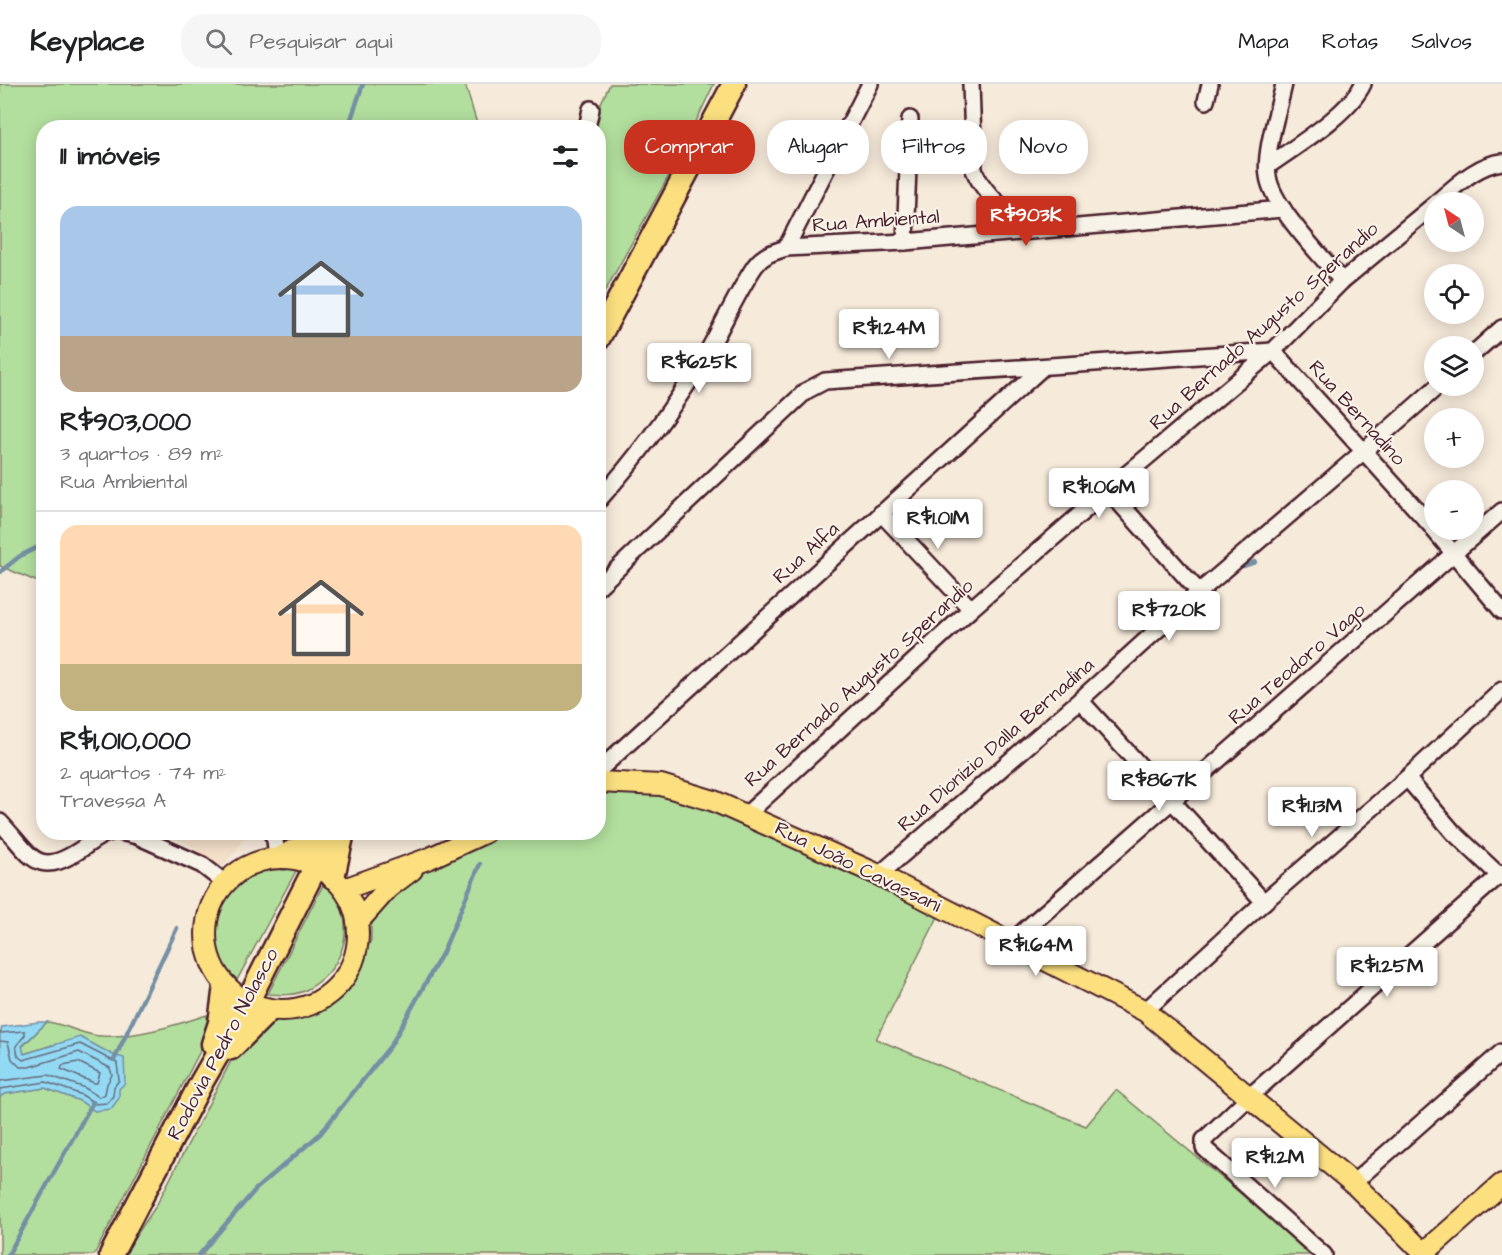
<!DOCTYPE html>
<html lang="pt">
<head>
<meta charset="utf-8">
<style>
  body { margin:0; font-family:"Architects Daughter",sans-serif; background:#f6f6f6; color:#202124; height:100vh; display:flex; flex-direction:column; font-size:22px; white-space:nowrap }
  * { box-sizing:border-box; margin:0 }
  p { font-size:20px; color:#757577 }
  .icon { flex:none; width:33px; height:33px; fill:none; stroke:currentColor; stroke-width:2; stroke-linecap:round; stroke-linejoin:round }
  .map { position:relative; flex:1; overflow:hidden }
  .drawer { position:absolute; left:36px; top:36px; width:570px; height:720px; display:flex; flex-direction:column; background:#fff; border-radius:24px; box-shadow:0 3px 15px #0003 }
  .drawer>* { flex:none }
  .top-card { position:absolute; left:624px; top:36px; width:570px; height:54px; display:flex; gap:12px }
  .needle { width:39px; rotate:324deg }
  .tools { position:absolute; left:1424px; top:108px; display:grid; gap:12px }
  .tools a { display:grid; place-items:center; width:60px; height:60px; border-radius:50%; background:#fff; box-shadow:0 3px 15px #0003; font-size:30px }
  .price { position:absolute; translate:-50% -51px; padding:0 14px; border-radius:6px; background:#fff; color:#222; font-size:20px; line-height:39px; filter:drop-shadow(0 2px 3px #0008) }
  .price::after { content:''; position:absolute; left:50%; top:36px; width:18px; height:14px; margin-left:-9px; background:inherit; clip-path:polygon(0 0,100% 0,50% 100%) }
  .price.selected { background:#c8321e; color:#fff }
  ul { padding:0; list-style:none }
  li { display:grid; align-content:center; gap:12px; height:318px; padding:0 24px }
  li+li { border-top:2px solid #e0e0e0 }
  li span { display:grid; place-items:center; height:186px; border-radius:18px; color:#555 }
  li>.icon { margin-inline-start:auto }
  span .icon { width:108px; height:108px; fill:#fffc; stroke-width:1 }
  li b { font-size:26px }
  h2 { display:flex; justify-content:space-between; align-items:center; height:72px; padding:0 24px; font-size:26px }
  .pill { padding:0 21px; border-radius:24px; background:#fff; box-shadow:0 3px 15px #0003; font-size:21px; line-height:54px }
  .pill.selected { background:#c8321e; color:#fff }
  header { display:flex; align-items:center; gap:36px; box-sizing:border-box; height:84px; padding:0 30px; background:#fff; border-bottom:2px solid #e0e0e0 }
  header strong { font-size:28px }
  nav { display:flex; gap:33px; margin-inline-start:auto; font-size:21px }
  .search { width:420px; height:54px; background:#f6f6f6; display:flex; align-items:center; gap:15px; box-sizing:border-box; padding:0 21px; border-radius:24px; color:#757577; font-size:22px }
  .map>svg:first-child { display:block }
  .built { fill:#f4dfc9 }
  .green { fill:#b2df9e; stroke:#7e7f64; stroke-width:1.5 }
  .water { fill:#92daf4; stroke:#758fa4; stroke-width:1.5 }
  .lines { fill:none; stroke-linecap:round; stroke-linejoin:round }
  .shore { stroke:#676a7b; stroke-width:1.5 }
  .stream { stroke:#758fa4; stroke-width:4.5 }
  .minor-casing { stroke:#4a1f2b; stroke-width:20 }
  .major-casing { stroke:#4a1f2b; stroke-width:24 }
  .highway-casing { stroke:#4a1f2b; stroke-width:27 }
  .minor { stroke:#f7f3e8; stroke-width:15 }
  .major { stroke:#fce080; stroke-width:20 }
  .highway { stroke:#fce080; stroke-width:22 }
  .labels { text-anchor:middle; dominant-baseline:central; stroke-width:4.5; stroke-linejoin:round; paint-order:stroke }
  .street-label { font-size:20px; fill:#4a1f2b; stroke:#f7f3e8 }
</style>
</head>
<body>
<header>
<strong>Keyplace</strong>
<div class="search"><svg class="icon" aria-label="search" viewBox="0 0 24 24"><circle cx="10" cy="10" r="6"/><path d="M15 15l6 6"/></svg>Pesquisar aqui</div>
<nav><a>Mapa</a><a>Rotas</a><a>Salvos</a></nav>
</header>
<div class="map">
<svg width="1502" height="1171" viewBox="0 0 1502 1171">
  <rect width="100%" height="100%" fill="#f6eada"/>
  <filter id="ink" filterUnits="userSpaceOnUse"><feTurbulence type="fractalNoise" baseFrequency=".0167" numOctaves="2"/><feDisplacementMap in="SourceGraphic" scale="12" xChannelSelector="R" yChannelSelector="G"/><feConvolveMatrix kernelMatrix="1 2 1 2 8 2 1 2 1" color-interpolation-filters="sRGB"/></filter>
  <g filter="url(#ink)">
    <!-- built -->
    <polygon class="built" points="163,749 249,749 220,786 190,761"/>
    <!-- green -->
    <g class="green">
      <polygon points="0,0 465,0 478,43 44,44 43,500 0,482"/>
      <polygon points="610,0 714,0 677,77 599,218 598,44 589,44"/>
      <polygon points="626,704 672,707 944,821 876,955 1086,1042 1116,1006 1315,1171 123,1171 156,1122 233,973 260,941 288,932 308,929 334,915 356,887 371,856 371,843 376,825 400,798 493,749 598,748 599,709"/>
      <polygon points="280,781 297,785 237,896 224,882 215,861 214,838 222,816 239,797 259,785"/>
      <path d="M324,799C328,804 334,809 337,814C356,850 340,888 306,906C295,912 280,911 268,910Z"/>
      <path d="M216,929L209,950L94,1171H0V1013L4,1010L45,1004L80,1017L95,1027L113,971L91,959L52,961L24,970L22,963L47,938C66,940 82,951 101,952C135,954 176,941 207,931V935Z"/>
    </g>
    <!-- water -->
    <polygon class="water" points="39,938 47,938 22,962 24,970 80,953 113,971 124,974 125,999 119,1005 119,1014 111,1025 95,1027 80,1017 45,1004 4,1010 0,1013 0,950 2,943"/>
    <g class="lines">
      <!-- shore -->
      <g class="shore">
        <polyline points="0,949 25,947 25,951 16,962 18,972 23,976 80,960 117,979 119,996 114,1003 113,1012 107,1019 96,1020 82,1011 46,998 0,1005"/>
        <polyline points="0,957 8,958 12,975 20,983 29,983 79,968 110,984 112,991 107,1000 105,1010 99,1013 85,1004 48,991 0,997"/>
        <polygon points="78,978 100,989 97,999 94,999 61,985 63,981"/>
      </g>
      <!-- stream -->
      <g class="stream">
        <polyline points="348,44 363,0"/>
        <polyline points="1243,482 1255,478"/>
        <polyline points="0,488 20,472 44,460"/>
        <polyline points="114,976 177,844"/>
        <polyline points="8,1171 93,1018"/>
        <polyline points="199,1171 256,1105 320,1050 391,961 443,868 480,780"/>
      </g>
      <defs>
        <g id="minor">
          <path d="M971,0L974,86C984,112 1009,128 1029,146"/>
          <path d="M1284,0C1279,25 1264,67 1268,92C1272,123 1322,172 1342,197"/>
          <polyline points="1206,17 1210,0"/>
          <polyline points="587,44 591,25"/>
          <path d="M1268,82C1296,62 1348,31 1363,0"/>
          <path d="M1437,118C1456,102 1476,81 1502,78"/>
          <polyline points="905,158 910,35"/>
          <polyline points="786,164 870,0"/>
          <polyline points="1473,270 1502,244"/>
          <polyline points="1108,406 1199,508"/>
          <path d="M598,417C635,376 672,325 701,279C720,248 735,212 755,182C763,171 773,168 786,164L905,158L1283,125"/>
          <polyline points="881,429 971,525"/>
          <polyline points="1434,446 1502,527"/>
          <polyline points="598,503 806,307 825,297 1273,267 1434,445"/>
          <polyline points="1080,616 1264,818"/>
          <polyline points="598,687 1043,283"/>
          <polyline points="1407,694 1453,748 1502,794"/>
          <polyline points="746,731 971,525 1108,406 1273,267 1342,197 1434,121"/>
          <path d="M0,738C32,772 36,796 83,764C92,758 100,750 112,748"/>
          <polyline points="120,748 137,752 202,781 225,799"/>
          <polyline points="271,748 275,756 277,774"/>
          <polyline points="879,791 1080,616 1199,508 1364,367 1438,302"/>
          <polyline points="1010,859 1502,427"/>
          <polyline points="1145,927 1264,818 1407,694 1502,606"/>
          <polyline points="1353,1099 1502,968"/>
          <polyline points="1324,1171 1204,1064 1204,1056 1249,1013 1502,789"/>
        </g>
        <g id="major">
          <polyline points="598,698 661,701 714,717 879,791 1145,927 1353,1099 1424,1169 1502,1100"/>
          <circle cx="282" cy="850" r="76"/>
          <polyline points="344,805 430,774 486,748"/>
          <polyline points="358,838 388,804 412,786"/>
        </g>
        <g id="highway">
          <polyline points="598,255 734,0"/>
          <polyline points="283,773 309,758 319,748"/>
          <polyline points="333,793 343,748"/>
          <polyline points="213,960 220,939 225,902"/>
          <polyline points="231,964 269,926"/>
          <polyline points="111,1171 201,999 247,919 333,748"/>
        </g>
      </defs>
      <!-- minor casing -->
      <use href="#minor" class="minor-casing"/>
      <!-- major casing -->
      <use href="#major" class="major-casing"/>
      <!-- highway casing -->
      <use href="#highway" class="highway-casing"/>
      <!-- minor -->
      <use href="#minor" class="minor"/>
      <!-- major -->
      <use href="#major" class="major"/>
      <!-- highway -->
      <use href="#highway" class="highway"/>
    </g>
  </g>
  <g class="labels">
    <!-- street labels -->
    <g class="street-label">
      <text transform="translate(876 137) rotate(-4)">Rua Ambiental</text>
      <text transform="translate(1264 242) rotate(-42)">Rua Bernado Augusto Sperandio</text>
      <text transform="translate(1357 329) rotate(48)">Rua Bernadino</text>
      <text transform="translate(806 469) rotate(-42)">Rua Alfa</text>
      <text transform="translate(1297 580) rotate(-41)">Rua Teodoro Vago</text>
      <text transform="translate(859 599) rotate(-42)">Rua Bernado Augusto Sperandio</text>
      <text transform="translate(996 661) rotate(-41)">Rua Dionízio Dalla Bernadina</text>
      <text transform="translate(858 783) rotate(26)">Rua João Cavassani</text>
      <text transform="translate(223 960) rotate(-62)">Rodovia Pedro Nolasco</text>
    </g>
  </g>
</svg>
<div class="tools">
<a><svg class="needle" viewBox="-14 -14 28 28"><path d="M0-13l5 13h-10z" fill="#e53935"/><path d="M0 13l5-13h-10z" fill="#757577"/></svg></a>
<a><svg class="icon" aria-label="locate" viewBox="0 0 24 24"><circle cx="12" cy="12" r="6"/><path d="M12 2v4M12 18v4M2 12h4M18 12h4"/></svg></a>
<a><svg class="icon" aria-label="layers" viewBox="0 0 24 24"><path d="M12 4l9 5-9 5-9-5zM3 14l9 5 9-5"/></svg></a>
<a>+</a>
<a>−</a>
</div>
<b class="price selected" style="left:1026px;top:163px">R$903K</b>
<b class="price" style="left:889px;top:276px">R$1.24M</b>
<b class="price" style="left:699px;top:310px">R$625K</b>
<b class="price" style="left:1099px;top:435px">R$1.06M</b>
<b class="price" style="left:938px;top:466px">R$1.01M</b>
<b class="price" style="left:1169px;top:558px">R$720K</b>
<b class="price" style="left:1159px;top:728px">R$867K</b>
<b class="price" style="left:1312px;top:754px">R$1.13M</b>
<b class="price" style="left:1036px;top:893px">R$1.64M</b>
<b class="price" style="left:1387px;top:914px">R$1.25M</b>
<b class="price" style="left:1275px;top:1105px">R$1.2M</b>
<div class="top-card">
<a class="pill selected">Comprar</a>
<a class="pill">Alugar</a>
<a class="pill">Filtros</a>
<a class="pill">Novo</a>
</div>
<section class="drawer">
<h2>11 imóveis<svg class="icon" aria-label="filters" viewBox="0 0 24 24"><path d="M4 7h16M4 17h16"/><circle cx="9" cy="7" r="2"/><circle cx="15" cy="17" r="2"/></svg></h2>
<ul>
<li><span style="background:linear-gradient(#a9c7e8 70%,#b9a48a 0)"><svg class="icon" aria-label="home" viewBox="0 0 24 24"><path d="M3 11l9-7 9 7M6 9v11h12V9"/></svg></span><div><b>R$903,000</b><p>3 quartos · 89 m²</p><p>Rua Ambiental</p></div></li>
<li><span style="background:linear-gradient(#ffd9b3 75%,#c2b280 0)"><svg class="icon" aria-label="home" viewBox="0 0 24 24"><path d="M3 11l9-7 9 7M6 9v11h12V9"/></svg></span><div><b>R$1,010,000</b><p>2 quartos · 74 m²</p><p>Travessa A</p></div></li>
</ul>
</section>
</div>
</body>
</html>
